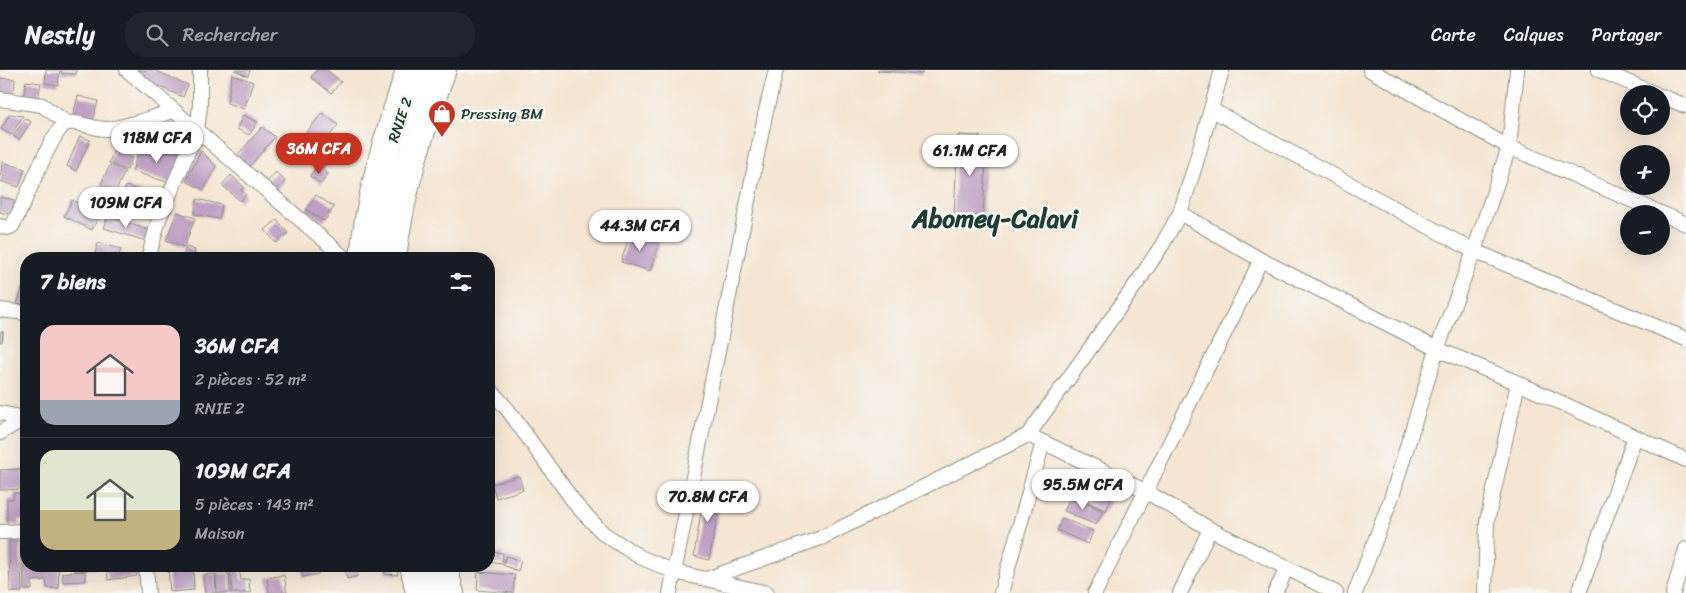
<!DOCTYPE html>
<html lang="fr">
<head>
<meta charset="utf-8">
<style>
  body { margin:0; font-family:Sriracha,sans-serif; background:#20242c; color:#f1f3f6; height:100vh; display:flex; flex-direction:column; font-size:19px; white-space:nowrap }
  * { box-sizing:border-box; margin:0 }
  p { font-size:16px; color:#9ea1a6 }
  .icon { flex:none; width:28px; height:28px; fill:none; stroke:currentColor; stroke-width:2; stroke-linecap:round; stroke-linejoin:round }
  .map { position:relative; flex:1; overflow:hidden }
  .details { position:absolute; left:20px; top:182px; width:475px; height:320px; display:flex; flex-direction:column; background:#171b24; border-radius:20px; box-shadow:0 5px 20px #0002 }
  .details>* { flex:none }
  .fabs { position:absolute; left:1620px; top:15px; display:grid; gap:10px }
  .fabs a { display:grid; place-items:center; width:50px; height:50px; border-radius:50%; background:#171b24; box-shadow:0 5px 20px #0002; font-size:25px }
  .price { position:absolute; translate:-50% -42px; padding:0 11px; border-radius:18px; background:#fff; color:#222; font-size:16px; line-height:32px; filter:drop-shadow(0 1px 2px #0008) }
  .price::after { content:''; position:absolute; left:50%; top:30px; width:15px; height:11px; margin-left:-8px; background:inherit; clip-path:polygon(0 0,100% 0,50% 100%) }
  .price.selected { background:#c8321e; color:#fff }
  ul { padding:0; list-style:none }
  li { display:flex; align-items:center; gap:15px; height:125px; padding:0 20px }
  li+li { border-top:1px solid #363941 }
  li span { display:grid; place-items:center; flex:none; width:140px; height:100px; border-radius:15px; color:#555 }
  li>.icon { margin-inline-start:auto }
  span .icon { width:60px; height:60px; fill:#fffc; stroke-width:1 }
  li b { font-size:21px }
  h2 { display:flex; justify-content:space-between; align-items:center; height:60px; padding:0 20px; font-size:21px }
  header { display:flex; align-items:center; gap:30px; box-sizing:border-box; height:70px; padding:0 25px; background:#171b24; border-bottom:1px solid #363941 }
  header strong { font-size:24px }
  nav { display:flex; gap:28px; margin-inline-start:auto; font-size:18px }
  .search { width:350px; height:45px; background:#20242c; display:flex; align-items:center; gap:12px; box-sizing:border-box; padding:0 18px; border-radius:20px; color:#9ea1a6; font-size:19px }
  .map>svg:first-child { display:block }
  .building { fill:#be9ec3 }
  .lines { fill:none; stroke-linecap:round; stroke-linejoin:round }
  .minor-casing { stroke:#8a9183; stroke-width:16 }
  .highway-casing { stroke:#8a9183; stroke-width:22 }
  .minor { stroke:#fff; stroke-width:14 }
  .highway { stroke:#fff; stroke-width:20 }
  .labels { text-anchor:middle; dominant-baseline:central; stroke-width:5; stroke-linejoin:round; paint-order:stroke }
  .poi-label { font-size:15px; fill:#1f3d34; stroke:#f6f6f2; text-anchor:start }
  .street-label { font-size:15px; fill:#1f3d34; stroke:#f6f6f2 }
  .town-label { font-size:25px; font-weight:bold; fill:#1f3d34; stroke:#f6f6f2 }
</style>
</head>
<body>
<header>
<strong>Nestly</strong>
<div class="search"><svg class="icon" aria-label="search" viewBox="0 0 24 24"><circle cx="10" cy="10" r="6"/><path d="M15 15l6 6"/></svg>Rechercher</div>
<nav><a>Carte</a><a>Calques</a><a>Partager</a></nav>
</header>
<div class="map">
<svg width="1686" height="523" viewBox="0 0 1686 523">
  <rect width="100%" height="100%" fill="#f6f6f2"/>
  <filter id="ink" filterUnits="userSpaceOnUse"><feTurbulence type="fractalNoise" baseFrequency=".02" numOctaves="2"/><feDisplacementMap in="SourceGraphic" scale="10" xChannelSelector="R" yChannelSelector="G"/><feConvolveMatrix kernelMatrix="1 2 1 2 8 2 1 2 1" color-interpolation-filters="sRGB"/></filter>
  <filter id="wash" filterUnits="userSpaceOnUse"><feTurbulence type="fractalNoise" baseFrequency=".0096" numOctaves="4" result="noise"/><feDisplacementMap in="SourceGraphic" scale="20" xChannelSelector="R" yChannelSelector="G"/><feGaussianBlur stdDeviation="1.12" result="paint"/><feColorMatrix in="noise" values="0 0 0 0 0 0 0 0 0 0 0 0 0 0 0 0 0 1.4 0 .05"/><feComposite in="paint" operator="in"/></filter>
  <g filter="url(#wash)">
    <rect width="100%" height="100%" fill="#f5e5d2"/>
    <g id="blocks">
      <!-- building -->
      <g class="building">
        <polygon points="46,0 60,0 58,15 45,13"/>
        <polygon points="62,0 77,0 76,4 61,3"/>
        <polygon points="135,0 154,0 188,15 183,27 133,5"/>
        <polygon points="234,0 250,0 248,6"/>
        <polygon points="317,0 327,0 341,12 331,23 311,7"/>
        <polygon points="878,0 922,0 922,4 878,1"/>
        <polygon points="232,4 253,12 244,39 227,33"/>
        <polygon points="0,8 15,9 14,25 0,24"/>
        <polygon points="26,11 41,13 38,30 24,27"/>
        <polygon points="78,26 98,31 92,54 72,49"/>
        <polygon points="322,43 338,55 310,90 294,78"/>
        <polygon points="10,44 23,46 11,65 1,59"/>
        <polygon points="243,45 258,52 249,65 237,59"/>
        <polygon points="25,48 31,52 19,70 13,66"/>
        <polygon points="262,57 275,67 247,99 235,88"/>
        <polygon points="958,65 980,66 979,86 986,87 983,146 954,145"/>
        <polygon points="80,66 90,70 76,101 67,96"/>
        <polygon points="141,74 158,82 184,82 170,113 132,101"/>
        <polygon points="114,80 132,88 127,100 109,93"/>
        <polygon points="201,81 216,96 204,120 186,111"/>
        <polygon points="320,84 329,91 323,98 315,91"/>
        <polygon points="2,92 25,99 19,117 0,111"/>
        <polygon points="110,95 125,101 116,121 101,114"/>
        <polygon points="317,96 328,104 321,114 310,106"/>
        <polygon points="276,102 285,111 275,122 266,113"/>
        <polygon points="231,105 244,117 241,120 246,125 240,131 222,115"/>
        <polygon points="126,116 150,125 144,143 120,133"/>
        <polygon points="316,125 334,137 324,151 306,140"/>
        <polygon points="0,127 14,130 11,145 0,142"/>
        <polygon points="197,129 222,135 219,149 194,144"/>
        <polygon points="72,130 100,144 92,160 64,146"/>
        <polygon points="177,142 195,148 184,177 166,170"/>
        <polygon points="108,146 148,160 146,171 104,158"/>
        <polygon points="277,150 288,163 276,173 265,160"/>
        <polygon points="630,164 659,173 650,201 621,192"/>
        <polygon points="98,173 121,179 118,189 104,189 94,186"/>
        <polygon points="186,177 195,180 193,189 182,189"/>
        <polygon points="26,209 26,240 16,236"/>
        <polygon points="0,262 3,262 2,272 0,272"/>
        <polygon points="23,399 24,419 0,420 0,400"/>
        <polygon points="519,406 523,420 496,428 492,414"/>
        <polygon points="705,417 722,421 709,490 694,486"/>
        <polygon points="1093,419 1112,428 1106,441 1087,432"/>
        <polygon points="14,423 26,423 26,450 19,450 19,455 7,454 7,429 13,429"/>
        <polygon points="1071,426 1103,441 1096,455 1064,441"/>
        <polygon points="1062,448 1093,461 1088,474 1057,460"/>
        <polygon points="9,471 20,471 22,522 10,522"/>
        <polygon points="23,482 26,482 26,496 58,496 59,518 47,518 46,510 32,511 32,520 24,520"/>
        <polygon points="490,482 503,483 502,494 489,492"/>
        <polygon points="506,486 521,491 518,501 503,495"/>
        <polygon points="74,496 97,496 97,499 75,501"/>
        <polygon points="116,496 136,496 137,506 108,510 107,497"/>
        <polygon points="168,496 193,496 194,520 170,522"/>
        <polygon points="301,496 317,496 318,504 303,507"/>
        <polygon points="344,496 355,496 358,506 347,509"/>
        <polygon points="383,496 396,496 398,505 385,504"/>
        <rect x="467" y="496" width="9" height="4"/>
        <polygon points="230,499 239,499 241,510 249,509 250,523 232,523"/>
        <polygon points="85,501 86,511 63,512 62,503"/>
        <polygon points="478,502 515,505 513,523 477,520"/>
        <polygon points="215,504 216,523 205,523 203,505"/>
        <polygon points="216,504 229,504 230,523 217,523"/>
        <polygon points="284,505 287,523 269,523 267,508"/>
      </g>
    </g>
  </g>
  <g filter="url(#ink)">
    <use href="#blocks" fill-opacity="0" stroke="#8a9183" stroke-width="1"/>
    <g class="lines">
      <defs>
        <g id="minor">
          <polyline points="127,0 346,189"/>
          <polyline points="1370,0 1509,77 1686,154"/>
          <polyline points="1599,0 1656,24"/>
          <polyline points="1661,26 1686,36"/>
          <polyline points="0,29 42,35 67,53"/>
          <polyline points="1212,40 1474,181 1686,269"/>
          <polyline points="1180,143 1261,190 1437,279 1518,313 1686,390"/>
          <path d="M0,156L7,158L12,156C24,137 50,63 65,54C75,49 94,60 107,59C129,57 152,47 174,41"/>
          <polyline points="148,189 159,149 197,61 200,36 200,0"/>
          <path d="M357,189C362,123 383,62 403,0"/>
          <path d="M399,189C406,123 427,62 449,0"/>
          <polyline points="0,240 26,243"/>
          <polyline points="489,318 508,340 577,436 604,464 640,487 675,502 767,523"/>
          <polyline points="0,343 26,348"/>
          <polyline points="0,363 26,347"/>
          <polyline points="1028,365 1145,421 1210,459 1336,523"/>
          <polyline points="0,462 26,461"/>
          <polyline points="146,496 148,523"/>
          <polyline points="407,496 413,523"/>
          <polyline points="450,496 457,523"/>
          <polyline points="709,508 821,468 1028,365 1139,210 1162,175 1180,143 1195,96 1222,0"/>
          <polyline points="670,523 765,45 776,0"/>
          <polyline points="1001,523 1043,372"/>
          <polyline points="1095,523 1261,190"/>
          <polyline points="1180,523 1210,459"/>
          <polyline points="1275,523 1287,498"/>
          <polyline points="1355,523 1391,429 1437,279 1474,181 1509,77 1517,0"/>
          <polyline points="1485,523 1487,451 1518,313"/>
          <polyline points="1579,523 1635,367"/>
          <polyline points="1673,523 1686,479"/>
        </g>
        <g id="highway">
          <polyline points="369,189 373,154 391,75 417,0"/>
          <polyline points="387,189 393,144 401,111 435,0"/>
          <polyline points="420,496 427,523"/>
          <polyline points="439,496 446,523"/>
        </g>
      </defs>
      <!-- minor casing -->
      <use href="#minor" class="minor-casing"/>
      <!-- highway casing -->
      <use href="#highway" class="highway-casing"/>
      <!-- minor -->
      <use href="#minor" class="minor"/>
      <!-- highway -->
      <use href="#highway" class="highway"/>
    </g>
  </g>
  <!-- icons -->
  <defs>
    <symbol id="shop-pin" viewBox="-11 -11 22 30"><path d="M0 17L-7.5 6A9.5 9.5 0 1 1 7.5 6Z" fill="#c8321e" stroke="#f6f6f2"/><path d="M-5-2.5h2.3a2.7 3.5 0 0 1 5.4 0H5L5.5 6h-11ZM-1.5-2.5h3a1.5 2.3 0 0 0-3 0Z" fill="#fff"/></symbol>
  </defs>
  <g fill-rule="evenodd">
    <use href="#shop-pin" x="426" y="28" width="32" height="43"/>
  </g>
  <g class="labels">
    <!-- poi labels -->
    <g class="poi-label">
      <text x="461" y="44">Pressing BM</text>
    </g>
    <!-- street labels -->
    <g class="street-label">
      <text transform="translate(400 50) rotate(-71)">RNIE 2</text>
    </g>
    <!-- town labels -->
    <g class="town-label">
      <text x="995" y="148">Abomey-Calavi</text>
    </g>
  </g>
</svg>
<div class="fabs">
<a><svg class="icon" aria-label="locate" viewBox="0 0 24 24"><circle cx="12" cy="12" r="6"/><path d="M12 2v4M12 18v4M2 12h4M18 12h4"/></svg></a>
<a>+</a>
<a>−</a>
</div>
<b class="price" style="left:157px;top:94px">118M CFA</b>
<b class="price selected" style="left:319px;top:105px">36M CFA</b>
<b class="price" style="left:970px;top:107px">61.1M CFA</b>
<b class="price" style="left:126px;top:159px">109M CFA</b>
<b class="price" style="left:640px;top:182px">44.3M CFA</b>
<b class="price" style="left:1083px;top:441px">95.5M CFA</b>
<b class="price" style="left:708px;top:453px">70.8M CFA</b>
<section class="details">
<h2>7 biens<svg class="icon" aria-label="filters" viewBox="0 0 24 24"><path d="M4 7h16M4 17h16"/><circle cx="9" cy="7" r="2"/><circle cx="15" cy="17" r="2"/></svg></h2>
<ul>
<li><span style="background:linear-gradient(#f6c9c9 75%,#9aa5b1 0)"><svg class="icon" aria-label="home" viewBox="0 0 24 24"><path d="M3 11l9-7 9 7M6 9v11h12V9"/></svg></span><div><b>36M CFA</b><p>2 pièces · 52 m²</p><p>RNIE 2</p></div></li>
<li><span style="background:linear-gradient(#dfe7d0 60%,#c2b280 0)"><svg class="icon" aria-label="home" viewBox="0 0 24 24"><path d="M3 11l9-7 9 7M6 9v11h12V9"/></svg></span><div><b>109M CFA</b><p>5 pièces · 143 m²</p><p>Maison</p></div></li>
</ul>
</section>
</div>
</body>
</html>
